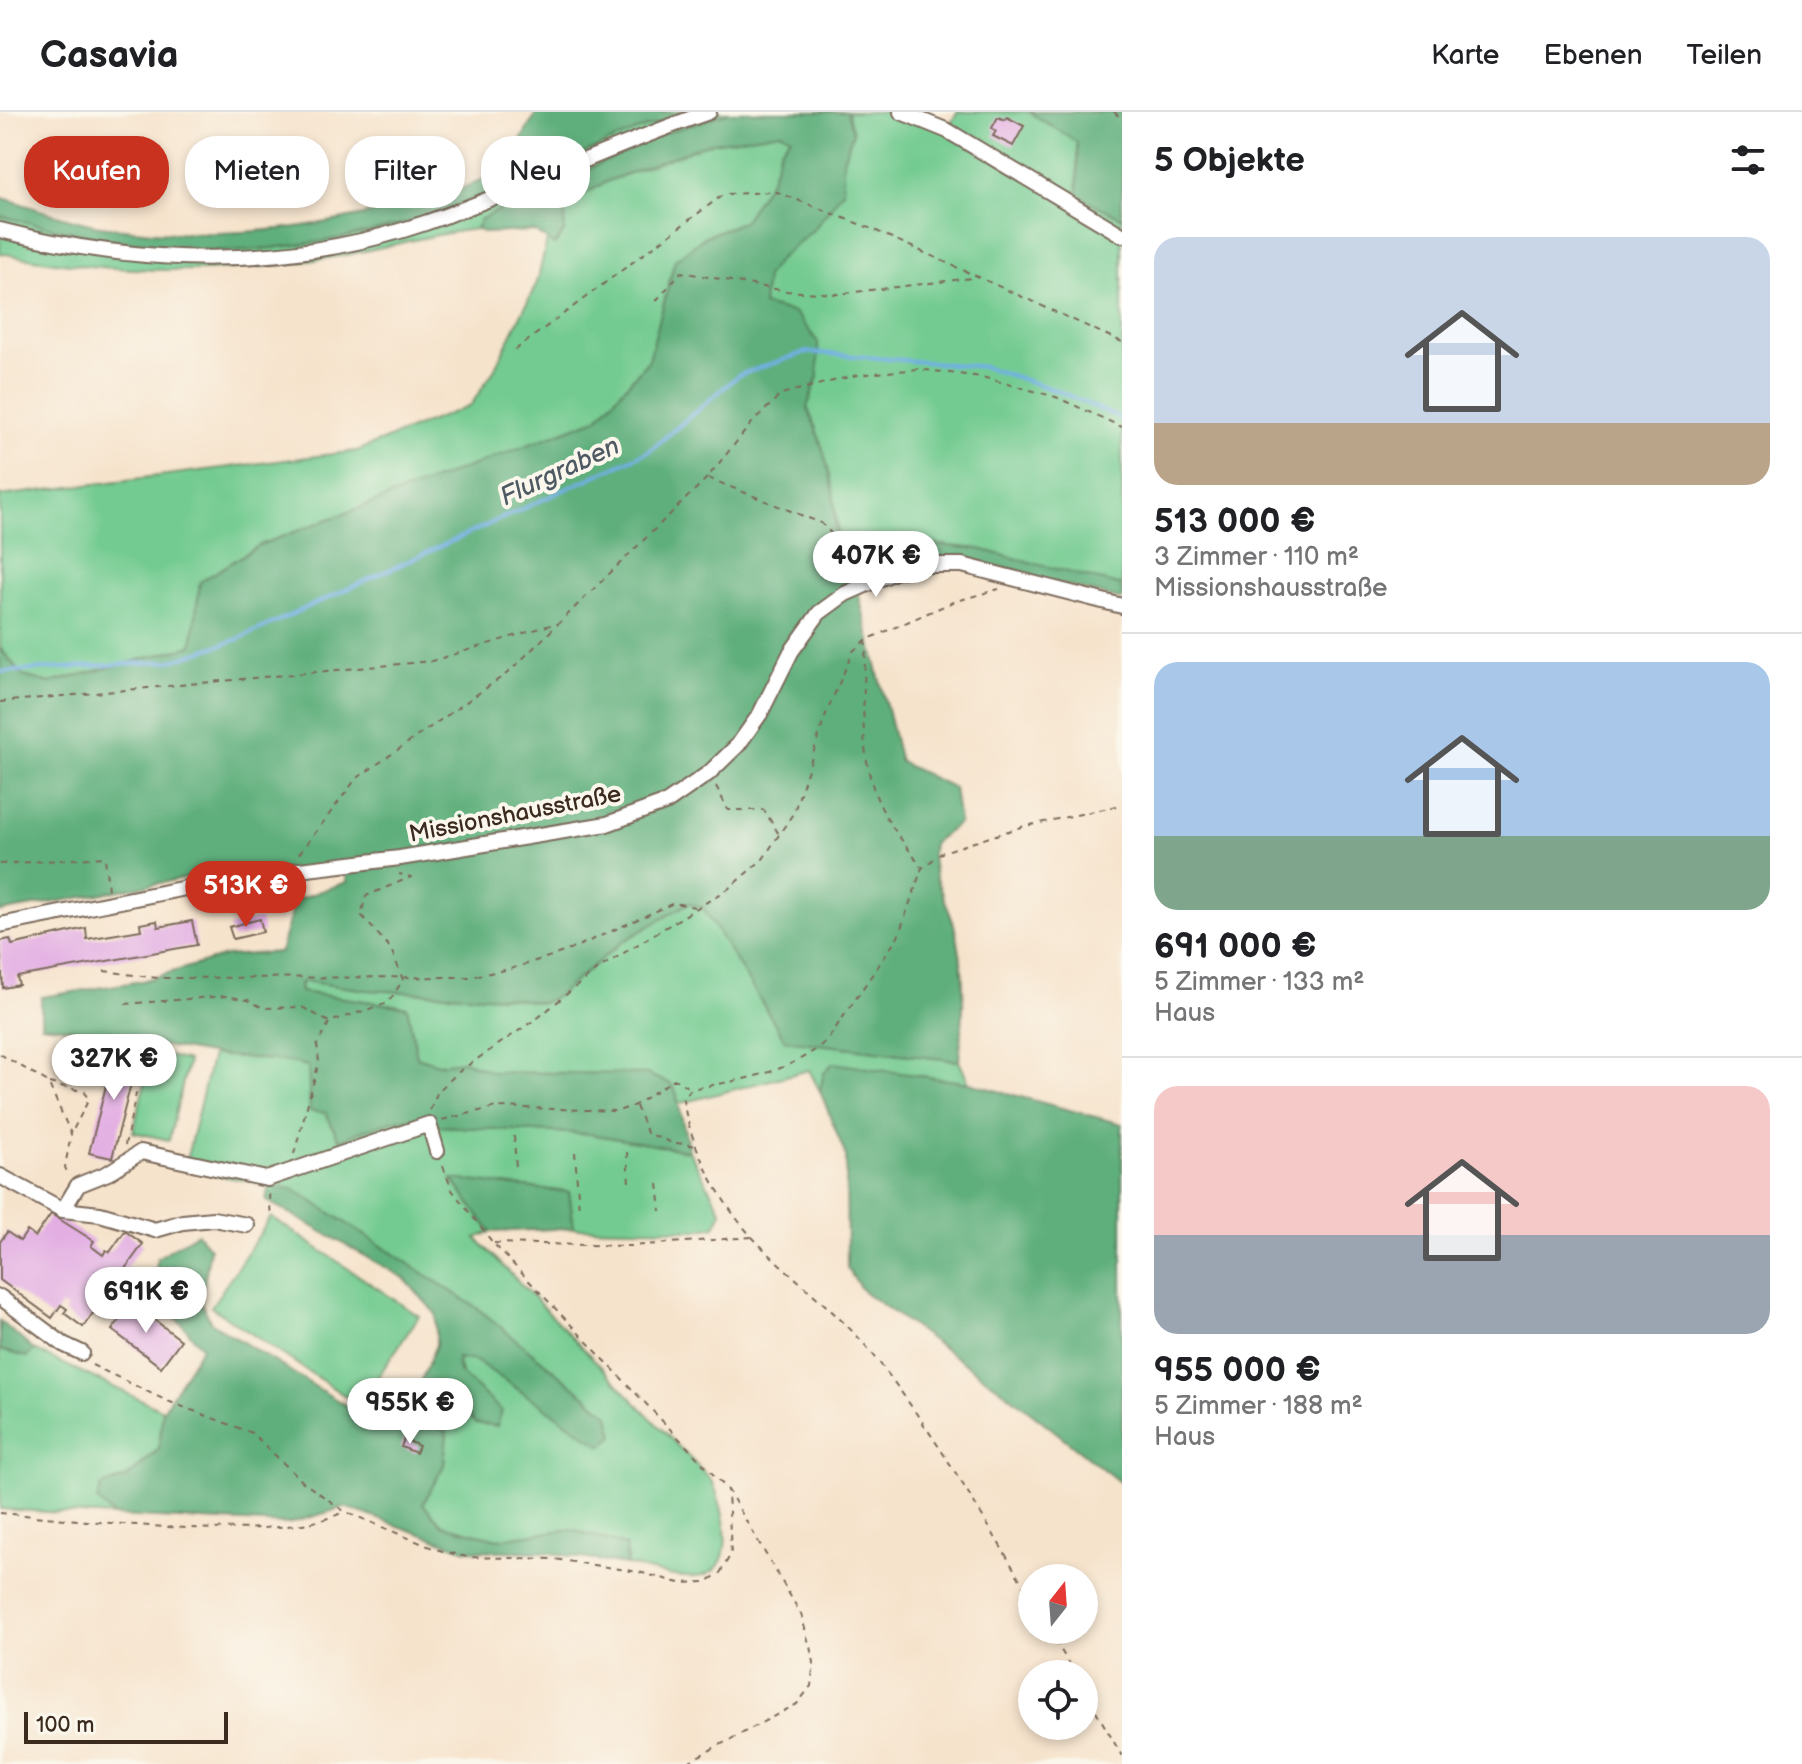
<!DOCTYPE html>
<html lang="de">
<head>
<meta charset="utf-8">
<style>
  body { margin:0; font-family:"Balsamiq Sans",sans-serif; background:#f2f2f2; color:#202124; height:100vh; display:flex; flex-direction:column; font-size:30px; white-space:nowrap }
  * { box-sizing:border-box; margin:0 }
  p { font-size:26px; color:#757577 }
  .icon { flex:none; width:44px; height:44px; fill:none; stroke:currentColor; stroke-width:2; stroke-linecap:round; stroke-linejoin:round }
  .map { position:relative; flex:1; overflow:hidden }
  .sheet { display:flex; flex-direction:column; background:#fff; width:680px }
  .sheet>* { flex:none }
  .guide { position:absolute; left:24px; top:24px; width:760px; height:72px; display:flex; gap:16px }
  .needle { width:52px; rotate:17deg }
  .controls { position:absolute; left:1018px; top:1452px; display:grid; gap:16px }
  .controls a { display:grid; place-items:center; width:80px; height:80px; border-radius:50%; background:#fff; box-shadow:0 4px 12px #0003; font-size:40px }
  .scale { position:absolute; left:24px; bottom:20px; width:204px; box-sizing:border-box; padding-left:8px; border:4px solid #3b2a1e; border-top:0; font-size:22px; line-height:28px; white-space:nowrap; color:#3b2a1e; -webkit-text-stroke:6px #fbf7ec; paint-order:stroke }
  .price { position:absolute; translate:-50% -68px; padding:0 18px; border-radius:28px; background:#fff; color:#222; font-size:26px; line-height:52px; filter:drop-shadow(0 2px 4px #0008) }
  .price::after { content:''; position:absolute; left:50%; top:48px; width:24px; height:18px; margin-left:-12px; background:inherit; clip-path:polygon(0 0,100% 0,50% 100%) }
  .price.selected { background:#c8321e; color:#fff }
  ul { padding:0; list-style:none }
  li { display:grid; align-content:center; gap:16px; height:424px; padding:0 32px }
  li+li { border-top:2px solid #e0e0e0 }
  li span { display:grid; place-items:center; height:248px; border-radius:24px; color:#555 }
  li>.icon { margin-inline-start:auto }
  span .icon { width:144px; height:144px; fill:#fffc; stroke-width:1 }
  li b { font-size:34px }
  h2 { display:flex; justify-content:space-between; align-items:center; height:96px; padding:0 32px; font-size:34px }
  .pill { padding:0 28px; border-radius:32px; background:#fff; box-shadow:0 4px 12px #0003; font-size:28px; line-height:72px }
  .pill.selected { background:#c8321e; color:#fff }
  header { display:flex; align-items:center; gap:48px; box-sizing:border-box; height:112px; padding:0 40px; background:#fff; border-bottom:2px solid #e0e0e0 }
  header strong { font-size:38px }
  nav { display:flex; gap:44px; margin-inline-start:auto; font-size:28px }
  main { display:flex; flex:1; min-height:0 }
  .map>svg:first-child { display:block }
  .green { fill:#73cb91; stroke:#577a58; stroke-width:2 }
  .forest { fill:#5eaf7b; stroke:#4c6c4c; stroke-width:2 }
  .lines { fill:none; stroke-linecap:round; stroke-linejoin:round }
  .stream { stroke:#72afe4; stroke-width:4 }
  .building { fill:#e3afe3 }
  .minor-casing { stroke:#7c6b5b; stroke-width:18 }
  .path { stroke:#7c6b5b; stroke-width:2; stroke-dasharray:6 6; stroke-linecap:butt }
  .minor { stroke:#fff; stroke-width:14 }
  .labels { text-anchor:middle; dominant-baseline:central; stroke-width:8; stroke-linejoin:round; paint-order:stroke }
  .street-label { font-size:24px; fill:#3b2a1e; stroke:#fbf7ec }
  .water-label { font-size:26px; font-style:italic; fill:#4e5963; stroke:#fbf7ec }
</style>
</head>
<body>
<header>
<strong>Casavia</strong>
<nav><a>Karte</a><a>Ebenen</a><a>Teilen</a></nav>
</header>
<main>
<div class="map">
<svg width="1122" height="1652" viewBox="0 0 1122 1652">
  <rect width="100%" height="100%" fill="#fbf7ec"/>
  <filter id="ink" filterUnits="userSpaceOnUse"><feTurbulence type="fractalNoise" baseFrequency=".0125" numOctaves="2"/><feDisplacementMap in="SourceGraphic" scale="16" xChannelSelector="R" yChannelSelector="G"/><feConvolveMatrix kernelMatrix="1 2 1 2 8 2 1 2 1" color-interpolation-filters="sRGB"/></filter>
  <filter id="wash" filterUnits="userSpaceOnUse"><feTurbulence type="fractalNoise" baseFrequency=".006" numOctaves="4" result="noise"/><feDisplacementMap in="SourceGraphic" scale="32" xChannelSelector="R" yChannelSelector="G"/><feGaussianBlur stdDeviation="1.8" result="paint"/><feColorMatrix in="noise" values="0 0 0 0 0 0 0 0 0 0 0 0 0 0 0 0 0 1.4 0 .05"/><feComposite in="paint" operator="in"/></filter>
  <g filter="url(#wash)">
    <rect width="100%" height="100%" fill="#f6e3cc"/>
    <!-- green -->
    <g class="green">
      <path d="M689,0H731L663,22L481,107L476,117C431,122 389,135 345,143C233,164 111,163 0,141V104C57,117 114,131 173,137C262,145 375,125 459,93C536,64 610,26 689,0Z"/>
      <path d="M847,0H918L950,13L957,0H1029L1077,30L1078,84L1122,106V474L979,437L919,431L847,452C835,435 839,424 836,405C830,367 822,330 807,295L818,264L795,201L762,194L765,165L779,147L814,117L843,79V48L853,21Z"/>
      <polygon points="781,19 791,25 781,37 771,67 743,110 706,124 675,148 649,248 597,307 260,433 200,470 192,534 50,571 23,564 0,536 0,384 357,339 471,293 493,260 537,171 547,128 555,133 564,120 565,92 608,69 707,32"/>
      <polygon points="689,791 703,795 785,928 959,949 969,971 833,952 824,961 820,979 809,958 678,992 676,980 581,963 493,960 463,949 438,952 417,945 407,895 300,880 302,869 367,878 506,885 542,891 557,884 622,830"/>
      <polygon points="152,940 188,949 169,1028 133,1020"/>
      <path d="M212,943L281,947L309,954L310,999L326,1000L339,1028C370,1017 407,995 439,1014L590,1022L689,1039L722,1100L715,1114L696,1118L574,1116L569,1080L452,1068L491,1120L476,1126L712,1369C724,1396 742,1461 695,1465C674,1467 647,1457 626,1453L628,1444L572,1417L498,1427L442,1413L423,1392L444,1353L447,1321L428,1310L434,1287L452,1280L475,1311L457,1246L475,1249L609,1303L477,1196L295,1078L184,1057Z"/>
      <polygon points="271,1105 419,1204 359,1293 211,1195"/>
      <polygon points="0,1238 27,1245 34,1238 163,1298 159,1336 128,1365 102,1374 97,1388 114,1404 0,1397"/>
    </g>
    <!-- forest -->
    <g class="forest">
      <path d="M537,0H689C610,26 536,64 459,93C375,125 261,145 173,137C114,131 57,117 0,104V85C33,95 67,108 100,114C204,130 309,119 409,92C437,84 477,76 499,56C516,40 526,19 537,0Z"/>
      <path d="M730,0H847L853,21L843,48V79L814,117L779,147L766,165L763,193L795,201L818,230V264L807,295C819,322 828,350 833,379C837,404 832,431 846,452L918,431L979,437L1122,474V488L972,449L919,446L856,472L900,650L954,676L959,711L933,731C928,762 945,783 954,813C967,859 964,902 959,949L785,928L703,796L689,791L622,830L557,884L542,891L505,885L367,878L303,869L299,873L300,880L407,895L417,945L438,952L463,949L493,960L647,962L671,972L676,980L689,1039L590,1022L439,1014C407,995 370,1017 339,1028L326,1001L310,999L308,954C276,946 244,947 211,942C154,934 99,918 41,913V885L142,869L225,844L280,840L295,788L347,770L345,758L215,761L0,800V536L23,564L50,571L192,534L200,470L260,433L597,307L649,248L675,148L706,124L743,110L771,67L781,37L791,25L781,20L707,32L608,69L566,92L564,120L554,133L534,119L485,121L476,117L481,107L663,22Z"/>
      <polygon points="1029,0 1122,0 1122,106 1078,84 1077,30"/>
      <polygon points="833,951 969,971 1122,1012 1122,1372 1009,1283 862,1178 847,1156 846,1044 820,979 824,961"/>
      <polygon points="452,1067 569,1080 574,1116 491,1120"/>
      <polygon points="269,1074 295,1078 477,1196 609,1303 614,1324 602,1334 476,1249 457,1246 459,1260 502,1299 497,1314 475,1311 452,1281 433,1287 428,1310 447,1320 444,1353 423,1392 442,1413 498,1427 572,1417 626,1434 626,1453 545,1440 466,1438 345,1395 288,1412 114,1404 97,1388 102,1374 128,1365 159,1337 163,1298 202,1235 155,1182 157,1146 197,1121 210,1136 201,1191 212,1211 384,1317 404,1310 436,1233 436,1202 404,1166 266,1088"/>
      <polygon points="0,1209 34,1238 27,1245 0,1238"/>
    </g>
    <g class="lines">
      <!-- stream -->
      <polyline class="stream" points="0,560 171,549 236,528 649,339 739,263 806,240 985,255 1058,279 1122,307"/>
    </g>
    <g id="blocks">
      <!-- building -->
      <g class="building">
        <polygon points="998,5 1005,8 1007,5 1024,14 1013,34 993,24 996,19 992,16"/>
        <polygon points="260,807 263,820 233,827 229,815"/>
        <polygon points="157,809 158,815 192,809 197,833 17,865 19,873 3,876 0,829 10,827 12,833 86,816 87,827 141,818 140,812"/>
        <polygon points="116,934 139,940 112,1046 89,1041"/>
        <polygon points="51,1102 94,1129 91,1134 103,1143 106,1138 110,1140 125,1119 143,1132 83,1215 64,1201 67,1197 61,1193 52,1206 0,1168 0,1130 7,1120 20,1129 27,1119 35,1125"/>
        <polygon points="132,1191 181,1228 161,1255 112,1218"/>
        <polygon points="404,1327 419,1334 416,1341 401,1335"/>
      </g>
    </g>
  </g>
  <g filter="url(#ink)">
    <use href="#blocks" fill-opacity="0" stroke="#7c6b5b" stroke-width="2"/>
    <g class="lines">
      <defs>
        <g id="minor">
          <polyline points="901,0 948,19 1122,123"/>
          <path d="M0,118C140,154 287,158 425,111C522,78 613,33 709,0"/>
          <polyline points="0,813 241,765 400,746 607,712 667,690 709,661 738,633 760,602 791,540 819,501 845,482 897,459 928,453 962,453 1122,494"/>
          <polyline points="0,1064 63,1098 100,1102 155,1118 183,1110 213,1107 247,1113"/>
          <polyline points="63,1098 78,1073 108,1061 141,1040 267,1067 429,1012 437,1039"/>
          <polyline points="0,1185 63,1232 82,1241"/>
        </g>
      </defs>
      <!-- minor casing -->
      <use href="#minor" class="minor-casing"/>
      <!-- path -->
      <g class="path">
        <polyline points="1114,0 1122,7"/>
        <polyline points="656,189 681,160 786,179 838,182 980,165"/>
        <polyline points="515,238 724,82 777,80 872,117 1122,230"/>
        <polyline points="708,366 821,411 866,457"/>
        <path d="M866,528C864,580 857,645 880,693C890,715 908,735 921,755"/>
        <polyline points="0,590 432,549 557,511"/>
        <polyline points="716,674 728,698 764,698 780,724"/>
        <polyline points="299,742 356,667 509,560 707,366 751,312 781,282 857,263 918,257 982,265 1056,285 1122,315"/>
        <polyline points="0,752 105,745 108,779"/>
        <polyline points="104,859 157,866 469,865 510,857 567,839 674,791 695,795"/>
        <polyline points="125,892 226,884 248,888 263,896 302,895 329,910 388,891 403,868 391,837 361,803 366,784 411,765 399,762"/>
        <polyline points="0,942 48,970 71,1022 65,1055 68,1063"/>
        <polyline points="49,971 85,980 88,989 72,1020"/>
        <polyline points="636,994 647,1021 670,1030 697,1034"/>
        <polyline points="430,998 438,979 461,958 539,905 596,858 728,777 763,747 794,700 826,602 853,539 866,528 953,490 999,477"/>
        <polyline points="442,1008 496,995 618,999 635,993 674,967 690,976"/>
        <polyline points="514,1024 516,1057"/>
        <polyline points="125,1033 145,940"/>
        <polyline points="575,1040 579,1099"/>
        <polyline points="627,1040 629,1071"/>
        <polyline points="294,1042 319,950 317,933 329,911"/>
        <polyline points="443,1054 452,1078 493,1131 728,1378 801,1502 814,1550 811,1574 797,1592 684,1652"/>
        <polyline points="658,1072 661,1099"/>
        <polyline points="269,1082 271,1105"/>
        <polyline points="494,1131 631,1134 752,1125"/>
        <polyline points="130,1173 139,1158"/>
        <polyline points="92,1253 165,1288 252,1321 303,1370 344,1399 435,1437 467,1445 554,1447 639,1460 680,1471 706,1470 720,1461 731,1442 728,1379"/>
        <path d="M0,1401C80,1407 278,1434 343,1400"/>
        <path d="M1032,1488C985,1407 938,1328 882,1254C845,1204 795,1170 753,1126C720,1091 690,1034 683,987L691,977C739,968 791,962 828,927L898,825L922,756L943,740L1021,715L1122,693"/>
        <polyline points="1049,1518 1075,1562"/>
        <polyline points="1084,1578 1122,1644"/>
      </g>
      <!-- minor -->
      <use href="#minor" class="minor"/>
    </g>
  </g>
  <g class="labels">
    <!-- street labels -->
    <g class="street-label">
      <text transform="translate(515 702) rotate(-11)">Missionshausstraße</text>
    </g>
    <!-- water labels -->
    <g class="water-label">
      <text transform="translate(560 360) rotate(-25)">Flurgraben</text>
    </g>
  </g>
</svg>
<div class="controls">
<a><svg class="needle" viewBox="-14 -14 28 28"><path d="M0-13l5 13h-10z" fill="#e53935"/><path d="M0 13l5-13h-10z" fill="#757577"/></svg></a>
<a><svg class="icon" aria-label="locate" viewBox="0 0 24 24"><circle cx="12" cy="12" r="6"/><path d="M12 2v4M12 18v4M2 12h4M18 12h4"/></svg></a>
</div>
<div class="scale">100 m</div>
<b class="price" style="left:876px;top:487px">407K €</b>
<b class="price selected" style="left:246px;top:817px">513K €</b>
<b class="price" style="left:114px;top:990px">327K €</b>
<b class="price" style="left:146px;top:1223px">691K €</b>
<b class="price" style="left:410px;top:1334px">955K €</b>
<div class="guide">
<a class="pill selected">Kaufen</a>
<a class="pill">Mieten</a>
<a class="pill">Filter</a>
<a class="pill">Neu</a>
</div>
</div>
<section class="sheet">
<h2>5 Objekte<svg class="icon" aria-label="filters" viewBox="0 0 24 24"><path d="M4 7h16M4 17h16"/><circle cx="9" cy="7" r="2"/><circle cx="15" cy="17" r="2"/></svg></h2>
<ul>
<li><span style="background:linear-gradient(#c9d6e8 75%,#b9a48a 0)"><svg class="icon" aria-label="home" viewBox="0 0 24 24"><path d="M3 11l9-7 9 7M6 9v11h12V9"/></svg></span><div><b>513 000 €</b><p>3 Zimmer · 110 m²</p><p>Missionshausstraße</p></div></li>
<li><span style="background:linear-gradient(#a9c7e8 70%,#7fa58c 0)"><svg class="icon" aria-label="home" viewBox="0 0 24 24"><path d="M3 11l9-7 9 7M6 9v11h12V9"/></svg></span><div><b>691 000 €</b><p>5 Zimmer · 133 m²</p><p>Haus</p></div></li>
<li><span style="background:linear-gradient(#f6c9c9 60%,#9aa5b1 0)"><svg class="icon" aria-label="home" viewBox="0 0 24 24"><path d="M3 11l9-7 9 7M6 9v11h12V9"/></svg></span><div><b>955 000 €</b><p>5 Zimmer · 188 m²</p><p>Haus</p></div></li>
</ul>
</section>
</main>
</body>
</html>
